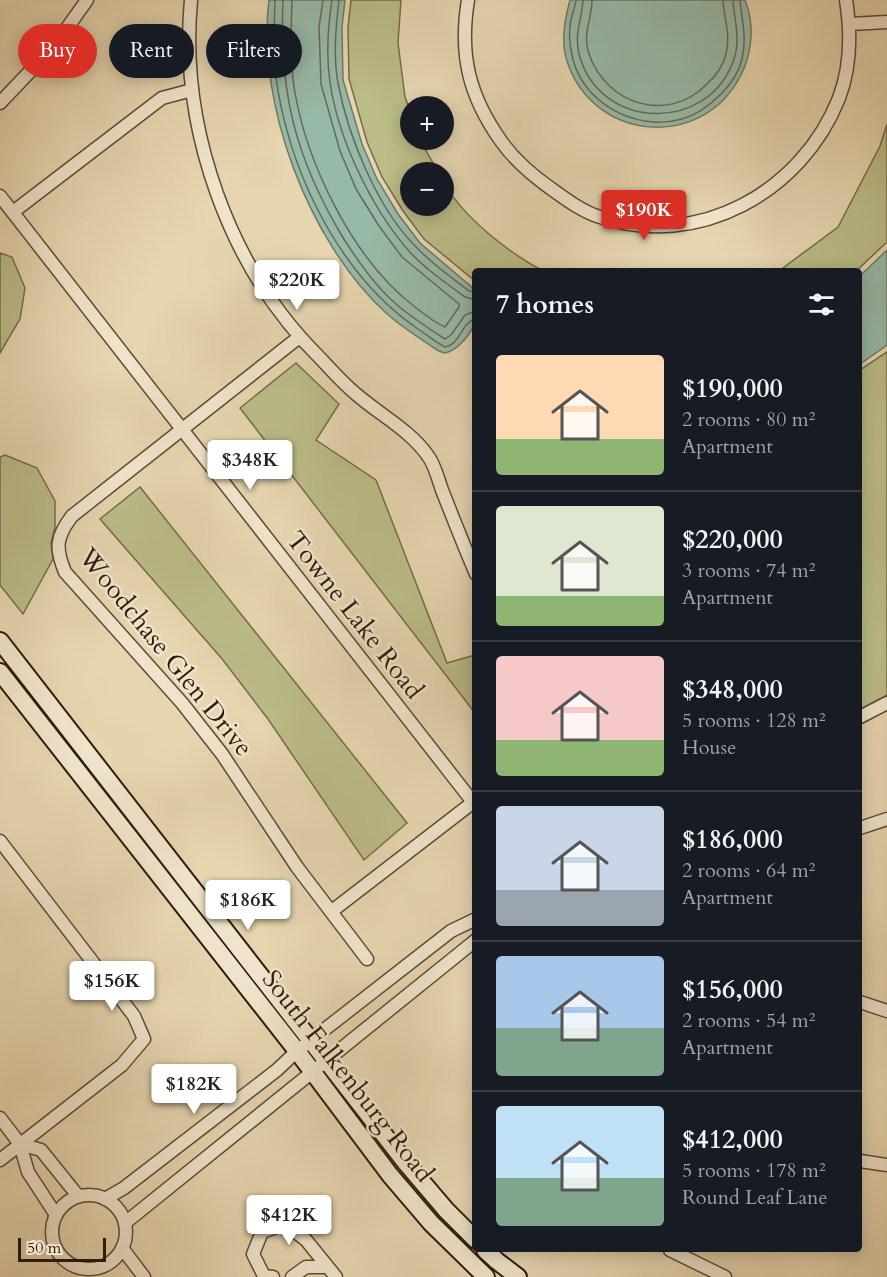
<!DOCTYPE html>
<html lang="en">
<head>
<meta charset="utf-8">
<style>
  body { margin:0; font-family:Cardo,serif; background:#242831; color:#f1f3f6; height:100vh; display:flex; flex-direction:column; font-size:22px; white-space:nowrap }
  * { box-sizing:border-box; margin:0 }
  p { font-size:20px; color:#9ea1a6 }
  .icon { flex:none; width:33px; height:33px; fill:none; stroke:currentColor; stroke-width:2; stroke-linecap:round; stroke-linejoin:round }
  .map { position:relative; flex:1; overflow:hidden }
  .details { position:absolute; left:472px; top:268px; width:390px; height:984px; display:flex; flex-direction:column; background:#171b24; border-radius:6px; box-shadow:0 3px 15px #0003 }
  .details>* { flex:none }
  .hud { position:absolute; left:18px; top:24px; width:364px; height:54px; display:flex; gap:12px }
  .fabs { position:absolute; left:400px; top:96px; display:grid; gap:12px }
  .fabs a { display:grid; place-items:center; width:54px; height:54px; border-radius:50%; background:#171b24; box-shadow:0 3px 15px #0003; font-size:30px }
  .scale { position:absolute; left:18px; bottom:15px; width:88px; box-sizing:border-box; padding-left:6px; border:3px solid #301c0d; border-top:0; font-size:16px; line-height:21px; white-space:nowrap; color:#301c0d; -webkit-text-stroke:4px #efe4cb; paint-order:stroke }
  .price { position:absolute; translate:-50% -51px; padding:0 14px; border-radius:6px; background:#fff; color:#222; font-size:20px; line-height:39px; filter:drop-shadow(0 2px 3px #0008) }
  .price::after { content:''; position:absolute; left:50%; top:36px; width:18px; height:14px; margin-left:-9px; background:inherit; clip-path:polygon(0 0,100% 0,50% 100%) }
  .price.active { background:#d93025; color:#fff }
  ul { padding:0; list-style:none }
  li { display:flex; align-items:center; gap:18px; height:150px; padding:0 24px }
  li+li { border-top:2px solid #363941 }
  li span { display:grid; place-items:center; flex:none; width:168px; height:120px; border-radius:6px; color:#555 }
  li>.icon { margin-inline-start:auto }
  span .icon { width:72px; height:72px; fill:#fffc; stroke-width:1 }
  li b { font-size:26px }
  h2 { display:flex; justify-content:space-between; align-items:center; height:72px; padding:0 24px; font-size:26px }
  .pill { padding:0 21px; border-radius:27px; background:#171b24; box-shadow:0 3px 15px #0003; font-size:21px; line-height:54px }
  .pill.active { background:#d93025; color:#fff }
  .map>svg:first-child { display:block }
  .green { fill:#bbbc87; stroke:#766c4a; stroke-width:1.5 }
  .water { fill:#97b9a7; stroke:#6e7a69; stroke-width:1.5 }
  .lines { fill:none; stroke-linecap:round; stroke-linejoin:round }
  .shore { stroke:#646a5a; stroke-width:1.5 }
  .street-casing { stroke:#5e4a36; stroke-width:15 }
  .secondary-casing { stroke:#301c0d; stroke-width:20 }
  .street { stroke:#efe4cb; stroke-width:12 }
  .secondary { stroke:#efe4cb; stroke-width:16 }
  .labels { text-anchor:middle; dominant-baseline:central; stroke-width:5; stroke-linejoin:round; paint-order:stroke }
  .street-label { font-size:26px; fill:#301c0d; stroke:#efe4cb }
</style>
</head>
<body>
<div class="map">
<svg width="887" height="1277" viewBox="0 0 887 1277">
  <rect width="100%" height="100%" fill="#e6d5af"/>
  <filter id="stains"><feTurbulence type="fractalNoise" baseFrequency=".00333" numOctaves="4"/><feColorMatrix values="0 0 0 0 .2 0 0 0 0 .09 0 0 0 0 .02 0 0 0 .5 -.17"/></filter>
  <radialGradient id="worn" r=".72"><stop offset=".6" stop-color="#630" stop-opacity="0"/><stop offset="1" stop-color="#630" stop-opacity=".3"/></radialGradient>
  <!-- green -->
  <g class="green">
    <path d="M351,0H401L398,43L405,97L411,113V140H420L438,172H411V206H444V183C464,218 508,252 543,271L476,272L475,281L424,239L403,211L382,177L367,142L349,79L348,27Z"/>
    <polygon points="887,124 887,242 856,271 779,271 838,227 880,146"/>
    <polygon points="0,253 12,257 25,288 20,319 0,353"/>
    <polygon points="887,352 887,695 860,711 860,370"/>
    <polygon points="296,363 339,404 316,440 376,480 447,663 475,655 475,713 240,408"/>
    <polygon points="5,455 37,468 55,501 55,527 51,543 53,559 23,614 0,585 0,457"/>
    <polygon points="140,487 407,823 364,860 268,719 223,660 100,519"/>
  </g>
  <!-- water -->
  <g class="water">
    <path d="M269,0H345L342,27L343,80L362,144L377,179L398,214L420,243L475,290C476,299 477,310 476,319C473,332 457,352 444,353L437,350C420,338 401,327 385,312C309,242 256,103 269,0Z"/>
    <path d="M570,0H745C755,24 752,53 741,75C702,152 591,142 566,58C561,39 565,19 570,0Z"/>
    <polygon points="887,250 887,345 860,364 860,276"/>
  </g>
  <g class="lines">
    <!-- shore -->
    <g class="shore">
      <path d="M275,0C274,30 273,61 278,91C294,181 342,277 418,329C427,335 435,342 445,347C461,344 461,322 476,319"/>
      <path d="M283,0C279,92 295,157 342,236C357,260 374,285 396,304C411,317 428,328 445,339L451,335L465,315L476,311"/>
      <path d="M292,0C291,29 290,58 294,87C306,163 353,260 415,307C424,314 435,323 445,327L459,307V304L402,257L379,226L356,189L340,151L321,84L319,27L323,0"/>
      <path d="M332,0C328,26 326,56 330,82C338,139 371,207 408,250C424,268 446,283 465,297L476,300"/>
      <path d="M339,0C336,26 333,56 338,83C348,136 377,208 416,247C432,264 451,277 469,291L476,292"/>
      <path d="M576,0C575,9 570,18 570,27C569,35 570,46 572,55C581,103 636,132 682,119C697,115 710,105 721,94C730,85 739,72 742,59C747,37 742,22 740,0"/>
      <path d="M583,0C582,19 574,33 579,54C599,131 709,134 734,59C741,39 734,20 733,0"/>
      <path d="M592,0C592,19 582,34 589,54C606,104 667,124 706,85C715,77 723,66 726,54C731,35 724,19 723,0"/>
    </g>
    <defs>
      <g id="street">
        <path d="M191,0C179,128 229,269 321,359C332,371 344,384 356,394C380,415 410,430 428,456C435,465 438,479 442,490C453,518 464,546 476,574"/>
        <path d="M468,0C459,55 469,96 501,141C515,161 533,176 553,190C567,200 583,212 600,217C698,250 802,192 839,98C851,67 851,32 846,0"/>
        <polyline points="850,24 887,22"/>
        <polyline points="0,103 55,45 87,0"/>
        <polyline points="0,196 476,806"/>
        <polyline points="13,212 162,98 192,90"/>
        <path d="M298,338L72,516C56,537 55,548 65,572L182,703L222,754L297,867L367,959"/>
        <polyline points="860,717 887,703"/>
        <polyline points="860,828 887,819"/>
        <polyline points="0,841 134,1016 144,1039 122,1065 0,1160"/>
        <polyline points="332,911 476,800"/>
        <polyline points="860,1002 887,1011"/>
        <polyline points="0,1118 20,1144 28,1172 56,1215"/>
        <polyline points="20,1144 41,1150 78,1196"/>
        <polyline points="860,1161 887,1165"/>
        <circle cx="89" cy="1232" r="37"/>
        <polyline points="105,1199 124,1188 277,1070 297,1051 451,931 476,919"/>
        <polyline points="125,1223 476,940"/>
        <polyline points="122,1248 144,1277"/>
        <polyline points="670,1250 725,1277"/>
        <polyline points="273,1277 264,1276 253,1254 262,1232 285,1224 306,1240 336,1277"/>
        <polyline points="292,1277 306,1267 326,1267"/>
      </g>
      <g id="secondary">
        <polyline points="0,641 406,1163 446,1210 476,1240"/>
        <polyline points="0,672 297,1051 390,1175 431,1223 486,1277"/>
        <polyline points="485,1250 497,1261 518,1277"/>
      </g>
    </defs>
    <!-- street casing -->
    <use href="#street" class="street-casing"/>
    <!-- secondary casing -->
    <use href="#secondary" class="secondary-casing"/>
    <!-- street -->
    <use href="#street" class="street"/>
    <!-- secondary -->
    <use href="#secondary" class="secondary"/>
  </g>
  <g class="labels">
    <!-- street labels -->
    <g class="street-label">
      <text transform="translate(355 615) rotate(52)">Towne Lake Road</text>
      <text transform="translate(166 652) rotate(51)">Woodchase Glen Drive</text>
      <text transform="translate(348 1076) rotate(52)">South Falkenburg Road</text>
    </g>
  </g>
  <rect width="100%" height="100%" filter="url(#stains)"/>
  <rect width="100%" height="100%" fill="url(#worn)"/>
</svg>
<div class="fabs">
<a>+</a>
<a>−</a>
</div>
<div class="scale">50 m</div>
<b class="price active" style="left:644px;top:241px">$190K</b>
<b class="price" style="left:297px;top:311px">$220K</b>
<b class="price" style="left:250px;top:491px">$348K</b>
<b class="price" style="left:248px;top:931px">$186K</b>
<b class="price" style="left:112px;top:1012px">$156K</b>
<b class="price" style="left:194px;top:1115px">$182K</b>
<b class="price" style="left:289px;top:1246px">$412K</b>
<div class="hud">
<a class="pill active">Buy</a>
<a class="pill">Rent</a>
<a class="pill">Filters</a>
</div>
<section class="details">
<h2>7 homes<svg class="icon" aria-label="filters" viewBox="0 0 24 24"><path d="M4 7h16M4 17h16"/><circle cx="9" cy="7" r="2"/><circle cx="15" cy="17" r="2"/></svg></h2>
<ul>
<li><span style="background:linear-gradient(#ffd9b3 70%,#8fb573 0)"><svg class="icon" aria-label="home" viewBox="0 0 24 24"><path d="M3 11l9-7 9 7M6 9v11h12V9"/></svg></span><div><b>$190,000</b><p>2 rooms · 80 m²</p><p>Apartment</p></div></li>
<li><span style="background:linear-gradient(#dfe7d0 75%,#8fb573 0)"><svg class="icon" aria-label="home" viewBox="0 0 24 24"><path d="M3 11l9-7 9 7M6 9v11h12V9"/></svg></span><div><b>$220,000</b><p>3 rooms · 74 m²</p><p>Apartment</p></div></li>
<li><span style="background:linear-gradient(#f6c9c9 70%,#8fb573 0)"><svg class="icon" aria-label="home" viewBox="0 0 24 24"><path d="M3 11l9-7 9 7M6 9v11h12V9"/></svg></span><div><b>$348,000</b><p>5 rooms · 128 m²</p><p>House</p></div></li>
<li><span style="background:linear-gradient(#c9d6e8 70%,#9aa5b1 0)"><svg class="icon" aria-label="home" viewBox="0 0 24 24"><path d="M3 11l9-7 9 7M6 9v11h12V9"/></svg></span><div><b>$186,000</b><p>2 rooms · 64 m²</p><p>Apartment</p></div></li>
<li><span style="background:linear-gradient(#a9c7e8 60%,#7fa58c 0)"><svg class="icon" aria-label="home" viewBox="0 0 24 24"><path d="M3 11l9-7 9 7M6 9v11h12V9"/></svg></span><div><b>$156,000</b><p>2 rooms · 54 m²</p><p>Apartment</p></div></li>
<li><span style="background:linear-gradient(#bfe0f5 60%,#7fa58c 0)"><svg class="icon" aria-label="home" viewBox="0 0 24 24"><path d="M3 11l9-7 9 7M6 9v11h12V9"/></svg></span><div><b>$412,000</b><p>5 rooms · 178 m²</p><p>Round Leaf Lane</p></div></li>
</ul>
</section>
</div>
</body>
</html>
